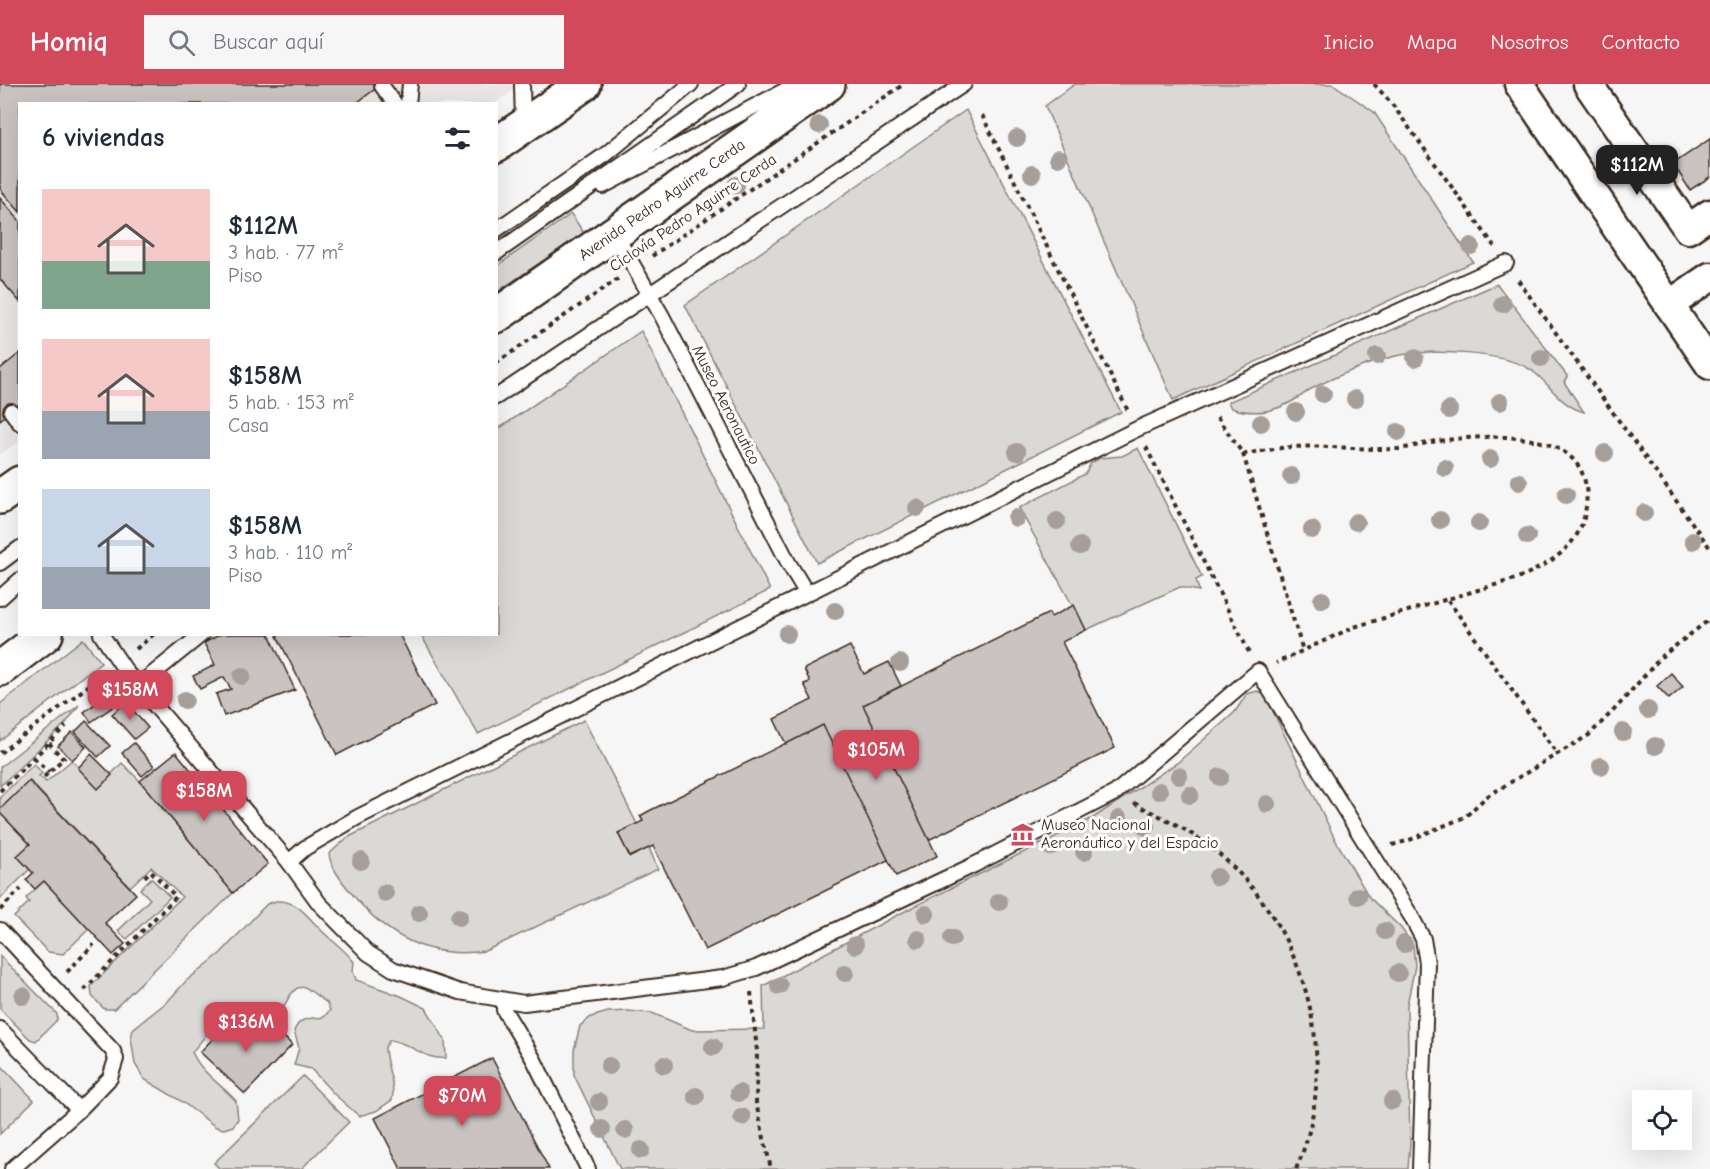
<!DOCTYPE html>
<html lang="es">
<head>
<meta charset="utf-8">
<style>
  body { margin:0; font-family:"Comic Neue",sans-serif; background:#f6f6f7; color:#1f2937; height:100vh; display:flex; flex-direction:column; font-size:22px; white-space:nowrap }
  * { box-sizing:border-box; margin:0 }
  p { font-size:20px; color:#747a83 }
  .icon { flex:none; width:33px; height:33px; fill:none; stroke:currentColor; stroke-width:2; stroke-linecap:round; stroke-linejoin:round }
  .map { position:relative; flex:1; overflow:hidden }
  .drawer { position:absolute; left:18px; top:18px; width:480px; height:534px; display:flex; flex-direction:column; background:#fff; border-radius:0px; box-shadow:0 6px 24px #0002 }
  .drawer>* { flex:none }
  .buttons { position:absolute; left:1632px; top:1006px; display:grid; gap:12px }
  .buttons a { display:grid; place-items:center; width:60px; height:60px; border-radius:0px; background:#fff; box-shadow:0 6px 24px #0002; font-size:30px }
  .price { position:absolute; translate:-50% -51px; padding:0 14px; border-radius:12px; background:#d1495b; color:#fff; font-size:20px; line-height:39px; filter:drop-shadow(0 2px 3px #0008) }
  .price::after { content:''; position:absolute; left:50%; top:36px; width:18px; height:14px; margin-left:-9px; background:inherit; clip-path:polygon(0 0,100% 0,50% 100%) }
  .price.active { background:#222; color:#fff }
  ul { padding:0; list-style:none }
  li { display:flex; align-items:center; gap:18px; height:150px; padding:0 24px }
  li span { display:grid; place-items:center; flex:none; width:168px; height:120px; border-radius:0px; color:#555 }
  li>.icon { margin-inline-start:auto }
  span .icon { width:72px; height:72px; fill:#fffc; stroke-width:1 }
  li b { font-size:26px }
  h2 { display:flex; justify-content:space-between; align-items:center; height:72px; padding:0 24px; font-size:26px }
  header { display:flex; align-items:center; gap:36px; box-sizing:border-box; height:84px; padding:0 30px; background:#d1495b; color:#fff }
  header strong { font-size:28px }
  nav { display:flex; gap:33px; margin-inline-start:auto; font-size:21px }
  .search { width:420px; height:54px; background:#f6f6f7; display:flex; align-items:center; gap:15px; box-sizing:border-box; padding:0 21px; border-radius:0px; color:#747a83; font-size:22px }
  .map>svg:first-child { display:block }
  .built { fill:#e9e7e6 }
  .green { fill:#dbd9d6; stroke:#8b827a; stroke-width:1.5 }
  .building { fill:#c9c3c1; stroke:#3b2a1e; stroke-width:1.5 }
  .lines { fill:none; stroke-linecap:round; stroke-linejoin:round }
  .lane-casing { stroke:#3b2a1e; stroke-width:18 }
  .street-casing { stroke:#3b2a1e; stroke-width:33 }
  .primary-casing { stroke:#3b2a1e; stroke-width:38 }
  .path { stroke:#3b2a1e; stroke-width:4; stroke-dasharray:4.5 4.5; stroke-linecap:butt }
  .lane { stroke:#fff; stroke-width:14 }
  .street { stroke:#fff; stroke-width:28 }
  .primary { stroke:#fff; stroke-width:33 }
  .tree { fill:#a69e98 }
  .labels { text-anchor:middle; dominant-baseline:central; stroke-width:6; stroke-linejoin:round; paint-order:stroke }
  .street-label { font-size:16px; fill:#3b2a1e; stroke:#fff }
  .poi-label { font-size:16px; fill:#3b2a1e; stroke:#fff; text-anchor:start }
</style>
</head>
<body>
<header>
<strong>Homiq</strong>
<div class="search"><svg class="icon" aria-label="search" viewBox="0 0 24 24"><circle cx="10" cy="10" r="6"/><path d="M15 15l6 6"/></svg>Buscar aquí</div>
<nav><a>Inicio</a><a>Mapa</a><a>Nosotros</a><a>Contacto</a></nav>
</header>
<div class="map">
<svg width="1710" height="1085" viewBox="0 0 1710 1085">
  <rect width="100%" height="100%" fill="#f7f6f6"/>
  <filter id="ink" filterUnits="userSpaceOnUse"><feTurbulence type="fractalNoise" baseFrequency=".0167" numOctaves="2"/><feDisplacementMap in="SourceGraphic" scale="12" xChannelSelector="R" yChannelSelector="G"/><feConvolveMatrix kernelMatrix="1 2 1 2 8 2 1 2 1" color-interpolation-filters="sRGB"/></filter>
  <g filter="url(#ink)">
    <!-- built -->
    <polygon class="built" points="0,0 522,0 494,20 20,20 19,357 0,371"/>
    <!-- green -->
    <g class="green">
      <polygon points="1075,0 1333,0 1374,28 1473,178 1173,316 1045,22"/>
      <polygon points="966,26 1121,328 817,479 685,221"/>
      <polygon points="571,130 584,149 497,208 497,182"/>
      <path d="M1497,200L1568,293L1564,298L1584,328C1561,322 1552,303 1535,289C1511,268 1432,265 1401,271C1377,275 1334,293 1311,305C1306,308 1302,312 1296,315C1276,328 1253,331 1231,324L1228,318Z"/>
      <polygon points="641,247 770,506 478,650 421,551 496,550 497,346"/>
      <polygon points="1138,364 1202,493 1196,496 1199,507 1180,503 1086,546 1019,424 1085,390 1091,379 1100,374 1122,372"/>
      <polygon points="83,555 101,578 0,657 0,620"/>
      <polygon points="1257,607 1265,611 1336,757 1369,813 1401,844 1413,861 1415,882 1407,921 1410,1058 1408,1085 620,1085 574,991 574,966 580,942 591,933 608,928 627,927 652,929 692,946 764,945 763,902 909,825 1093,734 1177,679 1234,629 1247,610"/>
      <polygon points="79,621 66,639 0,702 0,683"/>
      <path d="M584,636L637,740L618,749L630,773L649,764L658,785L485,867C428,876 383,850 349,806C341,797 330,781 329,770L347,754Z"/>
      <polygon points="72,676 98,704 122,679 140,697 233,809 114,925 104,925 92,912 91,902 182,813 151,783 130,803 30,697 0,725 0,713 34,680 42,689 39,692 46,698"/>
      <polygon points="0,729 30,760 30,785 0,815"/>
      <polygon points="151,794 170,813 127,855 118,847 150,815 140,805"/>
      <polygon points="44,797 89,845 63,870 48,868 14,833 29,818 26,814"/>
      <path d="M276,817C297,816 306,831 319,844C331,857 343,863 354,878L353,887L356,896L401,912L426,924L445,956L446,974C425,977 410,958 390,956L385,963C385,982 396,998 392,1016L376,1027L359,1032L334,1010L311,985L294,981L299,964L294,947C300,932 310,935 324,933L330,926L327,919L305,903L297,904L291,910L282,925L259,936L250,937L235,927L226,929L220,934L192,968C201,989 221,1000 236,1017L238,1035L233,1042L224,1045L216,1043L181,1017L144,995L135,980L131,954L133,945L168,917L186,897L221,869L261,826L267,820Z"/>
      <polygon points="0,872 57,930 57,936 36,957 30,955 0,925"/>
      <polygon points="0,980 34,1016 0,1050"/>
      <polygon points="303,992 349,1038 301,1085 220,1085 214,1079"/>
    </g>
    <!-- building -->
    <g class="building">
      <polygon points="0,0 382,0 355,20 20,20 20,128 0,105"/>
      <polygon points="1710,55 1710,93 1690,106 1673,80"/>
      <polygon points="0,114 20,137 20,218 0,195"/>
      <polygon points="20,269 20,320 0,336 0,285"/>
      <polygon points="1074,521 1086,546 1062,558 1115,664 705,866 653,762 630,773 618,749 643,737 640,732 649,727 1049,529 1051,533"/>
      <polygon points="221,550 269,550 295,606 224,632 216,610 231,605 224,593 200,605 193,592 215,581 204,559"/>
      <polygon points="280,550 399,550 435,621 337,671 277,552"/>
      <polygon points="850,562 864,590 889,578 901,602 863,621 937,772 896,792 823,641 786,660 774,635 812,616 804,600 810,598 804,585"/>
      <polygon points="1671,589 1683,603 1669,615 1657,602"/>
      <polygon points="106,612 114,622 91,638 84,628"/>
      <polygon points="126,618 148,644 134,655 112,630"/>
      <polygon points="86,637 110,662 98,673 75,648"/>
      <polygon points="72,648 86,663 72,676 58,662"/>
      <polygon points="134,659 154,682 142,692 122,669"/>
      <polygon points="176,668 268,780 233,809 140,697"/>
      <polygon points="91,670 112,691 98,705 78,684"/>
      <polygon points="29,697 136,810 105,839 125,860 113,871 44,797 35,805 26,796 33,789 17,772 30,760 0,729 0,725"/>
      <polygon points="233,934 252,953 268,937 292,961 245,1010 200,968"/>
      <polygon points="492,974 549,1085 401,1085 375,1034"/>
    </g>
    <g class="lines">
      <defs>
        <g id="lane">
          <polyline points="522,0 523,40"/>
          <polyline points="382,2 395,20"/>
          <polyline points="408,20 410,0"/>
          <polyline points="603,102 797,0"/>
          <polyline points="496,146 605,71 691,0"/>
          <polyline points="615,150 662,232 789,480 806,508"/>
          <polyline points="496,169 738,0"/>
          <polyline points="496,313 964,0"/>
          <polyline points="11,327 20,339"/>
          <polyline points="0,479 20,464"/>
          <polyline points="0,514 20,496"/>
          <polyline points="101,550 127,589 289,778 319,819 368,869 393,885 460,908 524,919 723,894 756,884 974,781 1115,709 1258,587 1411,832 1423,855 1427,879 1420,1085"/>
          <polyline points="138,602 202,550"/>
          <polyline points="289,778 305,764 358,733 1137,345 1506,179"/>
          <polyline points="0,846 113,967 116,975 110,994 79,1026 12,1085"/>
          <polyline points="504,917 504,926 534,976 588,1085"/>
          <polyline points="0,945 79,1026"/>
        </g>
        <g id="street">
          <polyline points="1519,0 1710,281"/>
          <polyline points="1588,0 1688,145 1710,130"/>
          <polyline points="1669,221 1710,193"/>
        </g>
        <g id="primary">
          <polyline points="496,61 584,0"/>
          <polyline points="496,232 828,0"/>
          <polyline points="0,413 20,399"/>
          <polyline points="0,585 46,550"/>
        </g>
      </defs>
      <!-- lane casing -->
      <use href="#lane" class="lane-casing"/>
      <!-- street casing -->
      <use href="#street" class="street-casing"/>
      <!-- primary casing -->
      <use href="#primary" class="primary-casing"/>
      <!-- path -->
      <g class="path">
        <polyline points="1374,0 1392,20 1495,163"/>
        <polyline points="982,31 1128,327"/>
        <polyline points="652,172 904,0"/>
        <polyline points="1518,196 1710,464"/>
        <polyline points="496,279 618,195"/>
        <polyline points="1217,333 1243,370 1303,567"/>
        <polyline points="1146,363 1249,568"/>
        <path d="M1243,370C1259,368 1276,364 1292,363C1327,361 1362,366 1397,365C1410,364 1424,359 1437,357C1494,350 1601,341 1585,429C1579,464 1545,483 1515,495L1354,543L1276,579"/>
        <polyline points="1448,516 1558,671"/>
        <polyline points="136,565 154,550"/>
        <polyline points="49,659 63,675"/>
        <polyline points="0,669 104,590"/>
        <polyline points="34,674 49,688"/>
        <polyline points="44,693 65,673"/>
        <polyline points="0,707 66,642"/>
        <path d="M1134,719C1152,729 1172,737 1190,749C1298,816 1348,968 1296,1085"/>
        <polyline points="1392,761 1407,757 1465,733 1486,713 1589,651 1617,623 1661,573 1710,535"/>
        <polyline points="0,826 21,805"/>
        <polyline points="67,888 94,860"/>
        <polyline points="84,906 176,813 151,787 142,795"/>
        <polyline points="751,908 757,967 756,1019 771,1085"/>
      </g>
      <!-- lane -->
      <use href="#lane" class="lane"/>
      <!-- street -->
      <use href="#street" class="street"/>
      <!-- primary -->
      <use href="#primary" class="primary"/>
    </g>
    <!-- trees -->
    <g class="tree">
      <circle cx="819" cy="41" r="9"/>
      <circle cx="1017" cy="54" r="9"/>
      <circle cx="1058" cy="74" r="9"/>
      <circle cx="1032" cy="90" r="9"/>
      <circle cx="736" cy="101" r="9"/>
      <circle cx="1471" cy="162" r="9"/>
      <circle cx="1503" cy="220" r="9"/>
      <circle cx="1377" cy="272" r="9"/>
      <circle cx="1415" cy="274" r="9"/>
      <circle cx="1541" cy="274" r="9"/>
      <circle cx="1323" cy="310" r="9"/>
      <circle cx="1355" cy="315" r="9"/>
      <circle cx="1500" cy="318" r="9"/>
      <circle cx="1449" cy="326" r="9"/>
      <circle cx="1296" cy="328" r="9"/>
      <circle cx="1261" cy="339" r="9"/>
      <circle cx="1398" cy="348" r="9"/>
      <circle cx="1017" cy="368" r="9"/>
      <circle cx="1605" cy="369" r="9"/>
      <circle cx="1490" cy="375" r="9"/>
      <circle cx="1445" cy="384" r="9"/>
      <circle cx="1291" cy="392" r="9"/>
      <circle cx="1519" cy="398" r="9"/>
      <circle cx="1566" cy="411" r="9"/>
      <circle cx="917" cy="424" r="9"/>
      <circle cx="1644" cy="429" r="9"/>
      <circle cx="1016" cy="434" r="9"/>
      <circle cx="1440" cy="436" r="9"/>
      <circle cx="1057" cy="437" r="9"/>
      <circle cx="1356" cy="438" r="9"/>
      <circle cx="1479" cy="439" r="9"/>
      <circle cx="1312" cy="446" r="9"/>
      <circle cx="1527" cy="452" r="9"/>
      <circle cx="1693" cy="457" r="9"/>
      <circle cx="1080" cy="462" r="9"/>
      <circle cx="1322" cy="516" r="9"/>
      <circle cx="835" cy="527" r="9"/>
      <circle cx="787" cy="550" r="9"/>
      <circle cx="900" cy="579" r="9"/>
      <circle cx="242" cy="592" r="9"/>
      <circle cx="185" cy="616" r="9"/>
      <circle cx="1648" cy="626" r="9"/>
      <circle cx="1623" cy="648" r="9"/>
      <circle cx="1655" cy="662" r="9"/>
      <circle cx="1601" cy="682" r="9"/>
      <circle cx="1179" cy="692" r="9"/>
      <circle cx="1220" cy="693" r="9"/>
      <circle cx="1159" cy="707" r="9"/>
      <circle cx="1190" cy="711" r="9"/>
      <circle cx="1267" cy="720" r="9"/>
      <circle cx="1119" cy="735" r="9"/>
      <circle cx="1146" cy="743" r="9"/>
      <circle cx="1050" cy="763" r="9"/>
      <circle cx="1084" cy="768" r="9"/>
      <circle cx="361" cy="777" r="9"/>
      <circle cx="1217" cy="793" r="9"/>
      <circle cx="385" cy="809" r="9"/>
      <circle cx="1358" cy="812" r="9"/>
      <circle cx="999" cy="818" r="9"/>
      <circle cx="419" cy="829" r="9"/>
      <circle cx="926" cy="830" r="9"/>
      <circle cx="459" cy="833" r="9"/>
      <circle cx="1385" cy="847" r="9"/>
      <circle cx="952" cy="854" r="9"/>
      <circle cx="918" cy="855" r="9"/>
      <circle cx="1404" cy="860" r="9"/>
      <circle cx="855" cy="861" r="9"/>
      <circle cx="845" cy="889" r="9"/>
      <circle cx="1398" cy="889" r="9"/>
      <circle cx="779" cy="902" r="9"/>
      <circle cx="23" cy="912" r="9"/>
      <circle cx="713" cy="963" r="9"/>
      <circle cx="664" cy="981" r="9"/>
      <circle cx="609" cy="982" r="9"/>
      <circle cx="739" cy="1009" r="9"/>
      <circle cx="696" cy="1012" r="9"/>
      <circle cx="1392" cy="1017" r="9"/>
      <circle cx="599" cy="1018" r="9"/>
      <circle cx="742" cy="1033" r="9"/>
      <circle cx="602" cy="1045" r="9"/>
      <circle cx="625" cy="1046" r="9"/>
      <circle cx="641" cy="1066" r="9"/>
    </g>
  </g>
  <!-- icons -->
  <defs>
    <symbol id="museum-bare" viewBox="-9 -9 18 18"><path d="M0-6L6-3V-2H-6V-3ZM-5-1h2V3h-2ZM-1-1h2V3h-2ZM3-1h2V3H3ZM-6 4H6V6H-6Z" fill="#d1495b" stroke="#fff" stroke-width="2.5" paint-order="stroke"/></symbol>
  </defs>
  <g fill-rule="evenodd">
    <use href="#museum-bare" x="1006" y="734" width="33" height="33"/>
  </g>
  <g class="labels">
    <!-- street labels -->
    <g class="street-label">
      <text transform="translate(662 116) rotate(-35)">Avenida Pedro Aguirre Cerda</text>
      <text transform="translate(693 129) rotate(-34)">Ciclovía Pedro Aguirre Cerda</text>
      <text transform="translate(726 321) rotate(63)">Museo Aeronautico</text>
    </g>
    <!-- poi labels -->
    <g class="poi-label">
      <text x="1041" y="741">Museo Nacional<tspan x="1041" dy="18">Aeronáutico y del Espacio</tspan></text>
    </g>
  </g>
</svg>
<div class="buttons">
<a><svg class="icon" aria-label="locate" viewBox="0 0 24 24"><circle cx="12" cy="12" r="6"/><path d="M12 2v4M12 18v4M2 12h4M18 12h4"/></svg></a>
</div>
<b class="price active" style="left:1637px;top:112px">$112M</b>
<b class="price" style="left:130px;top:637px">$158M</b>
<b class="price" style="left:876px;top:697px">$105M</b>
<b class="price" style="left:204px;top:738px">$158M</b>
<b class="price" style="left:246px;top:969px">$136M</b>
<b class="price" style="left:462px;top:1043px">$70M</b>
<section class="drawer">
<h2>6 viviendas<svg class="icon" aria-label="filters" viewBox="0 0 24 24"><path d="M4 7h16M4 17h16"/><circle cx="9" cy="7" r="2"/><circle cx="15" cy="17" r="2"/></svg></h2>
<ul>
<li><span style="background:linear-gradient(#f6c9c9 60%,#7fa58c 0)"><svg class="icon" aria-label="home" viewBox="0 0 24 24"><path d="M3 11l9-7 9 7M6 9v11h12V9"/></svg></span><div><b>$112M</b><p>3 hab. · 77 m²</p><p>Piso</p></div></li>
<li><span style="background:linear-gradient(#f6c9c9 60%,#9aa5b1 0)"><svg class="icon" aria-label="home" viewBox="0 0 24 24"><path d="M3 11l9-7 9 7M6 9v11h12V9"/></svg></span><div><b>$158M</b><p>5 hab. · 153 m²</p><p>Casa</p></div></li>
<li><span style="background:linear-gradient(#c9d6e8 65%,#9aa5b1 0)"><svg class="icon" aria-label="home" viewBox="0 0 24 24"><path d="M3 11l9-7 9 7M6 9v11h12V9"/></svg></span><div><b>$158M</b><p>3 hab. · 110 m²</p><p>Piso</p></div></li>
</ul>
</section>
</div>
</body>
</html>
